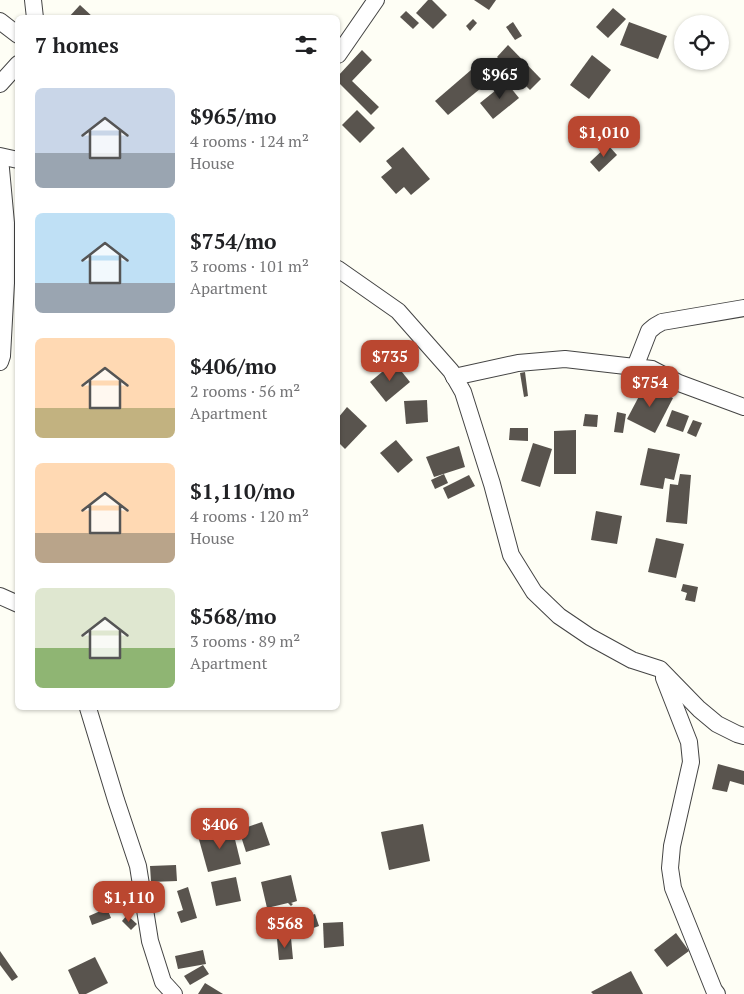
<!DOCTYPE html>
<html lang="en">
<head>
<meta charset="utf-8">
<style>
  body { margin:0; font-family:"PT Serif",serif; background:#f6f6f6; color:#202124; height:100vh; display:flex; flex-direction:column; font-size:19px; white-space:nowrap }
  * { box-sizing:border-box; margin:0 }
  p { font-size:16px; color:#757577 }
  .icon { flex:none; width:28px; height:28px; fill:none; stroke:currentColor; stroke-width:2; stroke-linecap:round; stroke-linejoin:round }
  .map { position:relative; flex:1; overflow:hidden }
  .panel { position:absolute; left:15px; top:15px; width:325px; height:695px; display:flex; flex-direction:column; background:#fff; border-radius:8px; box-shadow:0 1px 4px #0004 }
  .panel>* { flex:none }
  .fabs { position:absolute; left:674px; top:15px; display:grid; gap:10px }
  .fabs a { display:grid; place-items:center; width:55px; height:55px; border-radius:50%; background:#fff; box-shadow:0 1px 4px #0004; font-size:25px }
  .price { position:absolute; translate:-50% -42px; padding:0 11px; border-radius:10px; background:#ba4730; color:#fff; font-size:16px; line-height:32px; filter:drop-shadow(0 1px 2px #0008) }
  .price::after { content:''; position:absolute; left:50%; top:30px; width:15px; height:11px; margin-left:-8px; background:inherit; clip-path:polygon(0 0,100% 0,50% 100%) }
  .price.active { background:#222; color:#fff }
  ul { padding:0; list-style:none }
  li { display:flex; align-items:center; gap:15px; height:125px; padding:0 20px }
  li span { display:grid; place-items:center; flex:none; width:140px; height:100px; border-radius:8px; color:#555 }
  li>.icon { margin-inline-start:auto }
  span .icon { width:60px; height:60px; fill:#fffc; stroke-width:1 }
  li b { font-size:21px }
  h2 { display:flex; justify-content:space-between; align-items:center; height:60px; padding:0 20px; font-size:21px }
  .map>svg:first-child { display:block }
  .building { fill:#59544e }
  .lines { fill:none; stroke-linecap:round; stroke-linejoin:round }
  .street-casing { stroke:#444; stroke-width:18 }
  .street { stroke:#fff; stroke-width:16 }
</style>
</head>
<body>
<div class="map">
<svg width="744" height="994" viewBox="0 0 744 994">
  <rect width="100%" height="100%" fill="#fefef5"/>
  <!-- building -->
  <g class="building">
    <polygon points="428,0 432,0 447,15 433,29 416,13"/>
    <polygon points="474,0 496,0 489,10"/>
    <polygon points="80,5 94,18 68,18"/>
    <polygon points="613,8 626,19 608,38 596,27"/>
    <polygon points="406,11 419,23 413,29 400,17"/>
    <polygon points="473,19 477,23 470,31 466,26"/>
    <polygon points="513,22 522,36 515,40 506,27"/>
    <polygon points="629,22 667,36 658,59 620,45"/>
    <polygon points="508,45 541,79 530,90 497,57"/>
    <polygon points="362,50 372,60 352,81 379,107 371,115 338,82 338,76"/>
    <polygon points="592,55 611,70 589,99 570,85"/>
    <polygon points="488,58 498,68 492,74 482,63"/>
    <polygon points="478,64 491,80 448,115 435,101"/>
    <polygon points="506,82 519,98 493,119 480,103"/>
    <polygon points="357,110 375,128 360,143 342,125"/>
    <polygon points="608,145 617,155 599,172 590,162"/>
    <polygon points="403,147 430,179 411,195 404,187 396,194 381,177 392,168 386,161"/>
    <polygon points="394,362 410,382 386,402 370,382"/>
    <polygon points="525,372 528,396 524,397 520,373"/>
    <polygon points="646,383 673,398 655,433 627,419"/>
    <polygon points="427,400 428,422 406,424 404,401"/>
    <polygon points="347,407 367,426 345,449 338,442 338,418"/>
    <polygon points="672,410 689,416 683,432 666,426"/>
    <polygon points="617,412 626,414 623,433 614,432"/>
    <polygon points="585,414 598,415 597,427 583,426"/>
    <polygon points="693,420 702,423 696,437 687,433"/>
    <polygon points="510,428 528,428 528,441 509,440"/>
    <polygon points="576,430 576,474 554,474 554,431"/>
    <polygon points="396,440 413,460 398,473 380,453"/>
    <polygon points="533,443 552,449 540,487 521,481"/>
    <polygon points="459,446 465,467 434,477 426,457"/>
    <polygon points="648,448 680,454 674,480 665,478 663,489 640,485"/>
    <polygon points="444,474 448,483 435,489 431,480"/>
    <polygon points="680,474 691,475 687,524 666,522 670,484 678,485"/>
    <polygon points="469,475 475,486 448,499 443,488"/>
    <polygon points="596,511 622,516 617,544 591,540"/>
    <polygon points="656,538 684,544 676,578 648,572"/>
    <polygon points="683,584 698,587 695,602 685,600 687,593 681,591"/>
    <polygon points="718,764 744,771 744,785 730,781 727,792 712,789"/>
    <polygon points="262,822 270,845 246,852 239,830"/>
    <polygon points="423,824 430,861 389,870 381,832"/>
    <polygon points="232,827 241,864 208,872 198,836"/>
    <polygon points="176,865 177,881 151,882 150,866"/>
    <polygon points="291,875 297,901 291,903 293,904 291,906 288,903 267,908 261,882"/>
    <polygon points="236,877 241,901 216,906 211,882"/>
    <polygon points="188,887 197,918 181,923 177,912 183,910 177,891"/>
    <polygon points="107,908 111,918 92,925 89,916"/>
    <polygon points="315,914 319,926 305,931 301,919"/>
    <polygon points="127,915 137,924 131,930 122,921"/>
    <polygon points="343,922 344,946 324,948 323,923"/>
    <polygon points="676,933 689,951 667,967 654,950"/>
    <polygon points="291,938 293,959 279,960 277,939"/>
    <polygon points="203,950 206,964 178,969 175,956"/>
    <polygon points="0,951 18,977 12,981 0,965"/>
    <polygon points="95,957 108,983 86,994 79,994 68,970"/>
    <polygon points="203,965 209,974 190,985 184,976"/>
    <polygon points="631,971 643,994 593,994 591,992"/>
    <polygon points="205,983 223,994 198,994"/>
  </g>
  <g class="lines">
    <defs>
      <g id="street">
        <polyline points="33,0 35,18"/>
        <polyline points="0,21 18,35"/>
        <polyline points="338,55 376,0"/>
        <polyline points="0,84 18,64"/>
        <polyline points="0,156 18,160"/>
        <polyline points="0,158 6,223 6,283 2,356 0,362"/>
        <polyline points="338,269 398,311 451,371 463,392 492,484 511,555 534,592 559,616 590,637 632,660 660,669 699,709 717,724 737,734 744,736"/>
        <polyline points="635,367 649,331 655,326 662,322 744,308"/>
        <polyline points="454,377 518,363 565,359 652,369 679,383 744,407"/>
        <polyline points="0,596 18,604"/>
        <polyline points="664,678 689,742 691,762 672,846 670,868 673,888 714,990 717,994"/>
        <polyline points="88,708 116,800 138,866 150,941 163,982 174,994"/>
      </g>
    </defs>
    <!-- street casing -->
    <use href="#street" class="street-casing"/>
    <!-- street -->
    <use href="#street" class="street"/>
  </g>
</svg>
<div class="fabs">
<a><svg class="icon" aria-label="locate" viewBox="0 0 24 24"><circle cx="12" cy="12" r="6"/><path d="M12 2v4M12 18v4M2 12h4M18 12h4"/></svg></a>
</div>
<b class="price active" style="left:500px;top:100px">$965</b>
<b class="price" style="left:604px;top:158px">$1,010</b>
<b class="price" style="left:390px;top:382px">$735</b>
<b class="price" style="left:650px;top:408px">$754</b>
<b class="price" style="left:220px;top:850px">$406</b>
<b class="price" style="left:129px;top:923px">$1,110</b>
<b class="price" style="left:285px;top:949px">$568</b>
<section class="panel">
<h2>7 homes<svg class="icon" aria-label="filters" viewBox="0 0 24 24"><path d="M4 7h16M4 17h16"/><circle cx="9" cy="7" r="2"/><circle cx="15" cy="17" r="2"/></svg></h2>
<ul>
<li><span style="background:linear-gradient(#c9d6e8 65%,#9aa5b1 0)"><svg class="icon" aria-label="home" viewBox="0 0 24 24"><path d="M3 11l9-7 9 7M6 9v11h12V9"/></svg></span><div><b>$965/mo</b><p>4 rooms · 124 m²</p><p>House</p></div></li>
<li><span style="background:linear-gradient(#bfe0f5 70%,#9aa5b1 0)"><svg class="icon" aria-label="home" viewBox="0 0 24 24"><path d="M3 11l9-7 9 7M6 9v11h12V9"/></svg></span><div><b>$754/mo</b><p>3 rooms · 101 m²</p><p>Apartment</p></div></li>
<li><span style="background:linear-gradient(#ffd9b3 70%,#c2b280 0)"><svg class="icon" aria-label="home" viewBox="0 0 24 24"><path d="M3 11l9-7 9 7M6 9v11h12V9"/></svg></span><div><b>$406/mo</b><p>2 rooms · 56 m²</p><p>Apartment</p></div></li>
<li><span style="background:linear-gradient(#ffd9b3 70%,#b9a48a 0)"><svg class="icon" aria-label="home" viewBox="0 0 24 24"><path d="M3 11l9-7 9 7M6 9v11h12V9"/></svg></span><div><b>$1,110/mo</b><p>4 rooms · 120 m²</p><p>House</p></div></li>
<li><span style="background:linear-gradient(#dfe7d0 60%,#8fb573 0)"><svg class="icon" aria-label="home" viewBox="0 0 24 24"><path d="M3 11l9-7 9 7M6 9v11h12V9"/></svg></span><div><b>$568/mo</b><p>3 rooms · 89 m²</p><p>Apartment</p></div></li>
</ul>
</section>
</div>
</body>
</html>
